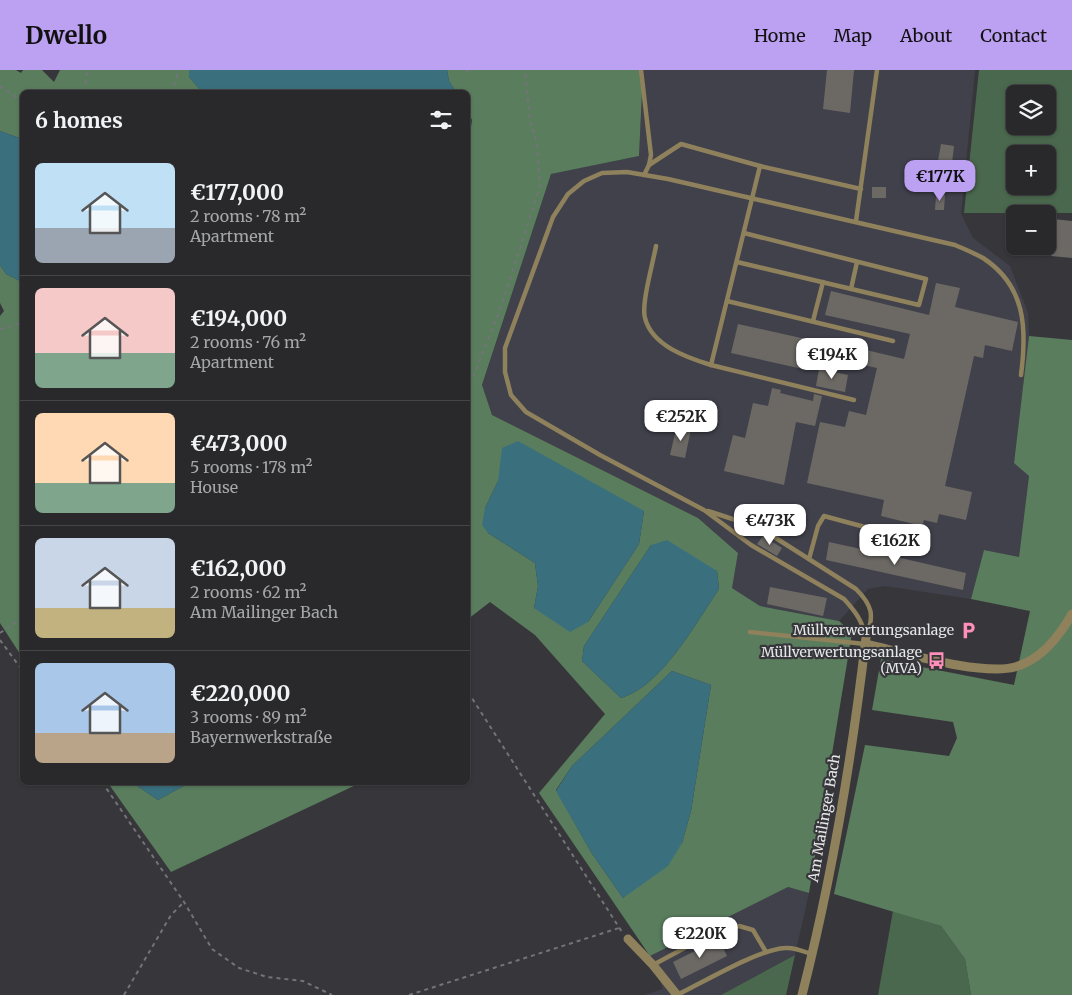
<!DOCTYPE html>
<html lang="en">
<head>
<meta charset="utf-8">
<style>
  body { margin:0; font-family:Merriweather,serif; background:#313134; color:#f1f3f6; height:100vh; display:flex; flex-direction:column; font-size:19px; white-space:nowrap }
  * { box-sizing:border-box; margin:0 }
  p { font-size:16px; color:#a5a6a9 }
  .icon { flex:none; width:28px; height:28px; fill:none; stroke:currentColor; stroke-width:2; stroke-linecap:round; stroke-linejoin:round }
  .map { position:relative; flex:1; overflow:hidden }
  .panel { position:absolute; left:20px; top:20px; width:450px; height:695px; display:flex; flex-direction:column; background:#29292c; border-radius:8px; box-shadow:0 1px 4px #0004,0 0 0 1px #454548 }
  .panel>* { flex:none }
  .fabs { position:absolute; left:1006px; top:15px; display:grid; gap:10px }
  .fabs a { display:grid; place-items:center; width:50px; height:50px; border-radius:8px; background:#29292c; box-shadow:0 1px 4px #0004,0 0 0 1px #454548; font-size:25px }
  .price { position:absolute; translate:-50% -42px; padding:0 11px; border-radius:10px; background:#fff; color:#222; font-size:16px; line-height:32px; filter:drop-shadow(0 1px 2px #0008) }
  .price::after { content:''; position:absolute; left:50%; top:30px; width:15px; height:11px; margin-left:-8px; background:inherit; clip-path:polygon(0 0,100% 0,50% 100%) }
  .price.on { background:#bca0f2; color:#111 }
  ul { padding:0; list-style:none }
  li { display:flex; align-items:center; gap:15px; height:125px; padding:0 15px }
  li+li { border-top:1px solid #454548 }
  li span { display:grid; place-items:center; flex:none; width:140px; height:100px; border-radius:8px; color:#555 }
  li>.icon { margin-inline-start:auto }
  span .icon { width:60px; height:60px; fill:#fffc; stroke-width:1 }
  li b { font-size:21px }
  h2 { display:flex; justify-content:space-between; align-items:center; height:60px; padding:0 15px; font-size:21px }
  header { display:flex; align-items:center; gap:30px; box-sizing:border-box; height:70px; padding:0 25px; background:#bca0f2; color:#111 }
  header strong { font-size:24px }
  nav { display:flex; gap:28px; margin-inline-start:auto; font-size:18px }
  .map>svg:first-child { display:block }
  .built { fill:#40414b }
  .green { fill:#4a684d; fill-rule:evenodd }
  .forest { fill:#5a7d5e; fill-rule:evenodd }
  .water { fill:#3a707e }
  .building { fill:#6c6965 }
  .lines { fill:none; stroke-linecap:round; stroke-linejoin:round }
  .path { stroke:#737477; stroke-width:2; stroke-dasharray:4 4; stroke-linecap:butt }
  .lane { stroke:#8e815c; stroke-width:4.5 }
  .street { stroke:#8e815c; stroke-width:9 }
  .labels { text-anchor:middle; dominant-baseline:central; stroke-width:4.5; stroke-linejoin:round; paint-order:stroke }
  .poi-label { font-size:14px; fill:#e6e7e9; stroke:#37373b; text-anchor:end }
  .street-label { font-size:14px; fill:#e6e7e9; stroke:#37373b }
</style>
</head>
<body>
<header>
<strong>Dwello</strong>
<nav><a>Home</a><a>Map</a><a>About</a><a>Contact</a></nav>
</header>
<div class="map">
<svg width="1072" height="925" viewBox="0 0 1072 925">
  <rect width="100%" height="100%" fill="#37373b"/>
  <!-- built -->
  <g class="built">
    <polygon points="643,0 975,0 961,144 973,168 1010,196 1028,243 1029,266 1014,392 1029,406 1019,487 984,480 971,529 885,516 868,519 839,551 760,536 732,518 738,483 698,448 492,345 482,316 551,104 639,86"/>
    <polygon points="788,817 809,823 795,885 721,925 644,925 663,919 650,886"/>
  </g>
  <!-- green -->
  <g class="green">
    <path d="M979,0H1072V143H964ZM1015,24H1048V56H1015ZM1015,84H1048V116H1015Z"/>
    <polygon points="893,841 941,856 965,889 971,925 878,925"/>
    <polygon points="795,885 786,925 721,925"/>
  </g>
  <!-- forest -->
  <g class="forest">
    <polygon points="0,0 16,0 21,3 23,0 42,0 54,12 60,0 189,0 189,7 202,22 22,22 22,69 0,61"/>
    <path d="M447,0H643L639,86L551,104L482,315L492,345L698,448L738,483L732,518L760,536L839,551L852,563L809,823L788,817L650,886L539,723L605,644L535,565L490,532L468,549V78L472,50L468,42V22H456L449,11ZM498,411L644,441L639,474L588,552L534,538L538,516L535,493L488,463L485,438ZM651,475L717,501L719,519C696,553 661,617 621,628L582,591L584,576ZM672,601L711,615L691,741L682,773L623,828L591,782L556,720L572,696Z"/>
    <polygon points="0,195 6,204 22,212 22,587 0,553 0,246 4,241 0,233"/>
    <polygon points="1029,266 1072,270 1072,925 971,925 965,889 941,856 834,824 865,675 949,686 957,668 953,652 872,640 881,589 1014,615 1030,541 971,529 984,480 1019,487 1029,406 1014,393"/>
    <polygon points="108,713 133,713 158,730 189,713 360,713 171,802"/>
  </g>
  <!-- water -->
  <g class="water">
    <polygon points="189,0 447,0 449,11 456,22 202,22 189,7"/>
    <polygon points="0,61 22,69 22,212 6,204 0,195"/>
    <polygon points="518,371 644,441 639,474 588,552 570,562 534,538 538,516 535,493 488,463 482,455 485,438 498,411 502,378"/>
    <path d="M667,470L717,501L719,519C696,553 661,617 621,628L582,591L584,576L651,475Z"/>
    <polygon points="672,601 711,615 691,741 682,773 668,796 623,828 591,782 556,721 572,696"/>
    <polygon points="133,713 189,713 158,730"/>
  </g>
  <!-- building -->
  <g class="building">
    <polygon points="827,0 854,0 850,43 823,39"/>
    <polygon points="941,74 954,76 952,93 938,91"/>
    <rect x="872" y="117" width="14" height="11"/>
    <polygon points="936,125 945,125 944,140 935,140"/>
    <polygon points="1053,149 1072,151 1072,188 1051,186"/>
    <polygon points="936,213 960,218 955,237 1018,252 1012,281 985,275 983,288 974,286 945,416 972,422 966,450 939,444 937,453 924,450 922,456 881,446 884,430 807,413 820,352 845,357 849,341 866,345 877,298 859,294 862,279 904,289 910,264 825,245 831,221 929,245"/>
    <polygon points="738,254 810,270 803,299 731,283"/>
    <polygon points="819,299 848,305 845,322 816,316"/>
    <polygon points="772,318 781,320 780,323 813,331 814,324 822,326 815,356 796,352 784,415 724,401 733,365 745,368 753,333 768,336"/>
    <polygon points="677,355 691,359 685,388 670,385"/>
    <polygon points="763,466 782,478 777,486 757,474"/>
    <polygon points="829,472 861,479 861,476 880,480 879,483 966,503 963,520 826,490"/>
    <polygon points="770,517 827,528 823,546 767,534"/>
    <polygon points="719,869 727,886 681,909 673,892"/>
  </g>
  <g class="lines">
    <!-- path -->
    <g class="path">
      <polyline points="466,2 468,0"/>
      <polyline points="0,16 22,31"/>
      <polyline points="84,22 88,0"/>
      <polyline points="170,22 177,10 177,0"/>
      <polyline points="0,259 22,253"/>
      <polyline points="468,313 473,307 501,237 540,116 537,74 530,50 525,0"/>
      <polyline points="0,563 22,548"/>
      <polyline points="0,570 22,600"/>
      <polyline points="468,622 622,862"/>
      <polyline points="102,712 184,832 212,879 239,898 267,907 303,911 332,925"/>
      <polyline points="124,925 171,845 184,832"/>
      <polyline points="409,925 619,858"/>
    </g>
    <!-- lane -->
    <g class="lane">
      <polyline points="641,0 651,85 649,95 644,105"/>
      <polyline points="649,95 681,74 760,96 861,119"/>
      <polyline points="760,96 711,295 854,330"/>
      <polyline points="856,151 877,0"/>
      <path d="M656,176C653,193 641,234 645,248C652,276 688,288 711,295"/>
      <polyline points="737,192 919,235 926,209 744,163"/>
      <polyline points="851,219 857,192"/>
      <polyline points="727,231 893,271"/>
      <polyline points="813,251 823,212"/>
      <path d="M708,441L760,458L856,519C872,535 875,546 866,566"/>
      <polyline points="809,489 818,456 824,446 924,473"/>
      <polyline points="750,562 865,574"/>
      <path d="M866,567C862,551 856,542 844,529L751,475L704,440L600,385L526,342L511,325L505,302V278L553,147L568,124L584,111L602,103L627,102L668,109L955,175C964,179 974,183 983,188C1026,216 1027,259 1021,305"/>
      <polyline points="653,895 703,868 720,861 739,856 753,860 766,882"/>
      <path d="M677,925C704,912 757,880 785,878C794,877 803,881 811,884"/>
    </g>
    <!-- street -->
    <g class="street">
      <path d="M865,574C902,582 980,606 1015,597C1041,590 1059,567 1072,544"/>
      <polyline points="628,869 653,895 677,925"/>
      <path d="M802,925C832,808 852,687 866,567"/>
    </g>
  </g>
  <!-- icons -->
  <defs>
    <symbol id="parking-bare" viewBox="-9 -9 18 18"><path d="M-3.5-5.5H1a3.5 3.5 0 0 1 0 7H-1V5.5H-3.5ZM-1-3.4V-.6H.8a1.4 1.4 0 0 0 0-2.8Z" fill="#ff8eb9" stroke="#37373b" stroke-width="2.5" paint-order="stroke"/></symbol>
    <symbol id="bus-bare" viewBox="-9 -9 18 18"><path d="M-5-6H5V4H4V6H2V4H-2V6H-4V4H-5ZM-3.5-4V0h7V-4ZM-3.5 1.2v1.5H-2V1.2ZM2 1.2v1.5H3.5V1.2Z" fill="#ff8eb9" stroke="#37373b" stroke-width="2.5" paint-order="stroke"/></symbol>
  </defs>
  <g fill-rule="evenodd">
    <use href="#parking-bare" x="956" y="548" width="25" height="25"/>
    <use href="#bus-bare" x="924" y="578" width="25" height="25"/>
  </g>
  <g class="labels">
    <!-- poi labels -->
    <g class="poi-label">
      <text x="954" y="560">Müllverwertungsanlage</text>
      <text x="922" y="582">Müllverwertungsanlage<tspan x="922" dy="16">(MVA)</tspan></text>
    </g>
    <!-- street labels -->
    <g class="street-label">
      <text transform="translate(824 748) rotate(-80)">Am Mailinger Bach</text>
    </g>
  </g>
</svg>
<div class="fabs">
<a><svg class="icon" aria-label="layers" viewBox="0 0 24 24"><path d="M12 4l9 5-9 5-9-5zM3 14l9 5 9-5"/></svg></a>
<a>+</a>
<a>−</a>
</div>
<b class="price on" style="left:940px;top:132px">€177K</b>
<b class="price" style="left:832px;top:310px">€194K</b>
<b class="price" style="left:681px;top:372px">€252K</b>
<b class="price" style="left:770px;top:476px">€473K</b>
<b class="price" style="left:895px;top:496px">€162K</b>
<b class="price" style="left:700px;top:889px">€220K</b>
<section class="panel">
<h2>6 homes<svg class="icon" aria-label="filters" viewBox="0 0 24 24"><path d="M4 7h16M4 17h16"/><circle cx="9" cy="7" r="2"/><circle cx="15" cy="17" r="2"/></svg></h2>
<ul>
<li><span style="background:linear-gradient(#bfe0f5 65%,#9aa5b1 0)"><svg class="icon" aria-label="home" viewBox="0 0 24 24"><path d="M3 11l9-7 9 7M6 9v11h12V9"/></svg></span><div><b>€177,000</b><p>2 rooms · 78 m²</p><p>Apartment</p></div></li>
<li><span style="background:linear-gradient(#f6c9c9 65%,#7fa58c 0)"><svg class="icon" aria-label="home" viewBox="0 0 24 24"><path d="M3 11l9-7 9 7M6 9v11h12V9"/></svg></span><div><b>€194,000</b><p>2 rooms · 76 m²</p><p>Apartment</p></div></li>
<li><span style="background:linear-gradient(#ffd9b3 70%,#7fa58c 0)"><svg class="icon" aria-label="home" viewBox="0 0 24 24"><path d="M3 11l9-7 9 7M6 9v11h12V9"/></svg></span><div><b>€473,000</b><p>5 rooms · 178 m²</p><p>House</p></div></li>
<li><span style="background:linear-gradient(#c9d6e8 70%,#c2b280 0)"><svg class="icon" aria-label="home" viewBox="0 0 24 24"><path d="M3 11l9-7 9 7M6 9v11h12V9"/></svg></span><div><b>€162,000</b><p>2 rooms · 62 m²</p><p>Am Mailinger Bach</p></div></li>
<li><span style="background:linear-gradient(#a9c7e8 70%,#b9a48a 0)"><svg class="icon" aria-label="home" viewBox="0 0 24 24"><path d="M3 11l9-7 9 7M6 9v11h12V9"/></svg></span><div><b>€220,000</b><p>3 rooms · 89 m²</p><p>Bayernwerkstraße</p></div></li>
</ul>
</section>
</div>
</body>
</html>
